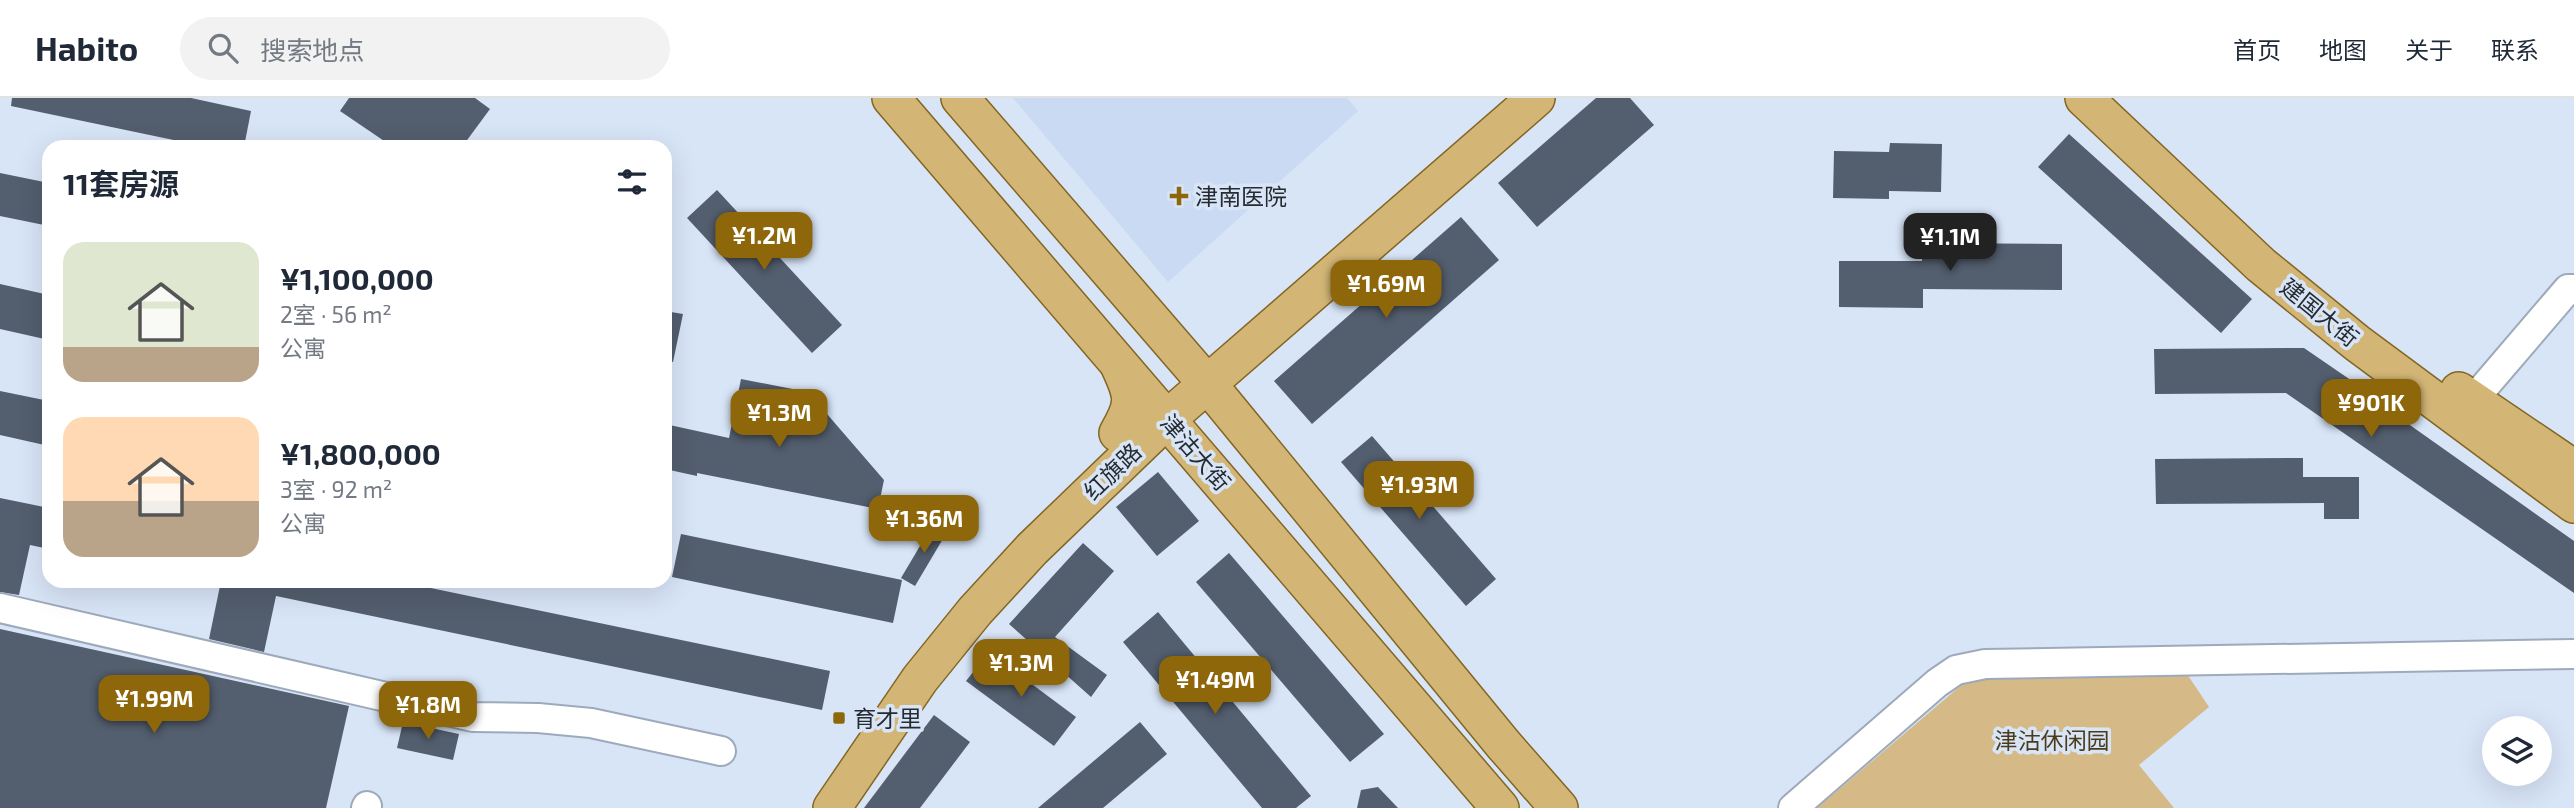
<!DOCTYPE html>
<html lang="zh">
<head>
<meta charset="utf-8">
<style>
  body { margin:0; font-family:"Exo 2","Noto Sans SC",sans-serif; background:#f2f2f3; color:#1f2937; height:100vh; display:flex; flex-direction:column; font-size:26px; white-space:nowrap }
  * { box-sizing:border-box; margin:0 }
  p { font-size:23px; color:#747a83 }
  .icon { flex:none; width:38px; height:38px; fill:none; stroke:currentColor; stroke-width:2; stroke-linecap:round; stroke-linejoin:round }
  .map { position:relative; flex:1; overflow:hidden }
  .panel { position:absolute; left:42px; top:42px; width:630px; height:448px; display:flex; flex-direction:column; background:#fff; border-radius:21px; box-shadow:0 7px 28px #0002 }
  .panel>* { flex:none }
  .buttons { position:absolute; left:2482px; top:618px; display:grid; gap:14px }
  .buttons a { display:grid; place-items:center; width:70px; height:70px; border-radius:50%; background:#fff; box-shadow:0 7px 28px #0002; font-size:35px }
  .price { position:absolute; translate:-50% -60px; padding:0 16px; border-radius:14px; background:#8e670b; color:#fff; font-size:23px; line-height:46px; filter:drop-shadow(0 2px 4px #0008) }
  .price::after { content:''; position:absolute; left:50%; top:42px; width:21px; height:16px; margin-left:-10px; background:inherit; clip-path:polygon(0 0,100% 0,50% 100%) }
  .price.selected { background:#222; color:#fff }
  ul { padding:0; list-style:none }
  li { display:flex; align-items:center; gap:21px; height:175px; padding:0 21px }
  li span { display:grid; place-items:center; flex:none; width:196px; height:140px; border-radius:21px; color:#555 }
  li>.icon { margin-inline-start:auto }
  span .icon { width:84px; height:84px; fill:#fffc; stroke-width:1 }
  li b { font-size:30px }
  h2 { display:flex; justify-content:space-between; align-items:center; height:84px; padding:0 21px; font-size:30px }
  header { display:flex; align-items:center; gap:42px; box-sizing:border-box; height:98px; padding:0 35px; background:#fff; border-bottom:2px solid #e0e1e3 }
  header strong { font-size:33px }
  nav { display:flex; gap:38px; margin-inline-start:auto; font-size:24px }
  .search { width:490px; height:63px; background:#f2f2f3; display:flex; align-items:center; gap:18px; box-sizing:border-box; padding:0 24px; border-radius:38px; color:#747a83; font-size:26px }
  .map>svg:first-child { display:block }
  .built { fill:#c9daf2 }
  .green { fill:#d5b986 }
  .building { fill:#535e6e }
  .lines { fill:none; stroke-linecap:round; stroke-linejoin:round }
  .minor-casing { stroke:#9daabb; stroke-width:32 }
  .major-casing { stroke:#836623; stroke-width:40 }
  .minor { stroke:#fff; stroke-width:28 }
  .major { stroke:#d3b676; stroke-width:37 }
  .poi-dot { fill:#8e670b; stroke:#d8e5f7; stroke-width:2.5 }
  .labels { text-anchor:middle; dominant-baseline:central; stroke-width:7; stroke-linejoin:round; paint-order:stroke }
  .poi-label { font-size:23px; fill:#252b31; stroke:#d8e5f7; text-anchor:start }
  .street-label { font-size:23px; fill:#252b31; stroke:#d8e5f7 }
  .park-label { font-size:23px; fill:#4c3b1b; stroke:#d8e5f7 }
</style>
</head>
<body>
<header>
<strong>Habito</strong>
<div class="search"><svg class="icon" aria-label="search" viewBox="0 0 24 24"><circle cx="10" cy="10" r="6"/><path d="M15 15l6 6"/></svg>搜索地点</div>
<nav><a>首页</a><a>地图</a><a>关于</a><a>联系</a></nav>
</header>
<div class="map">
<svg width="2574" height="710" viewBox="0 0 2574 710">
  <rect width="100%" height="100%" fill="#d8e5f7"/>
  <!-- built -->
  <polygon class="built" points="1013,0 1347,0 1358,13 1168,184"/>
  <!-- green -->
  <polygon class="green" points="2185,573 2209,609 2139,667 2174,710 1817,710 1971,579"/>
  <!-- building -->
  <g class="building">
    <polygon points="12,0 191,0 251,13 244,49 207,49 11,8"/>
    <polygon points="349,0 475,0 490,11 462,49 393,49 340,13"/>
    <polygon points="1596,0 1630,0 1654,27 1537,129 1498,85"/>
    <polygon points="2069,36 2252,201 2221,235 2038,69"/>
    <polygon points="1890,45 1942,46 1941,94 1889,93 1889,101 1833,100 1834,53 1889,54"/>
    <polygon points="0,75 49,85 49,128 0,118"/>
    <polygon points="717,92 842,227 812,255 687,120"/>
    <polygon points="1461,119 1499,162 1312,326 1274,283"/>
    <polygon points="1922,145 2062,146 2062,192 1923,191 1923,210 1839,209 1839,163 1922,163"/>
    <polygon points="0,186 49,197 49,242 0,231"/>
    <polygon points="665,213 683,216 673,264 665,263"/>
    <polygon points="2304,250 2409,322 2407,325 2574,443 2574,495 2286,295 2155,296 2154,251"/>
    <polygon points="741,281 808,294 884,382 878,411 697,375 697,378 665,371 665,326 729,340"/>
    <polygon points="0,293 49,303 49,348 0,337"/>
    <polygon points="1372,338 1496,481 1466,508 1341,364"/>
    <polygon points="2303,360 2303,379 2359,379 2359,421 2324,421 2324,405 2156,406 2155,361"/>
    <polygon points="1158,374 1199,423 1157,458 1116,409"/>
    <polygon points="0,400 49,410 49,451 30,447 19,497 0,494"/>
    <polygon points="933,426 947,434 915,488 901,480"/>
    <polygon points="681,436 902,482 893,525 672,479"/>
    <polygon points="1083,445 1114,473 1055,539 1107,577 1091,599 1009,526"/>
    <polygon points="1229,455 1384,636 1350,664 1196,484"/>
    <polygon points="221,483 397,483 830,573 822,612 276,498 264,554 209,541"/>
    <polygon points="1158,514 1311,698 1296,710 1262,710 1123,544"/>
    <polygon points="0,531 349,608 326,710 0,710"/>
    <polygon points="989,554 1076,619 1054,648 966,583"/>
    <polygon points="934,617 970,644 920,710 864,710"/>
    <polygon points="403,624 459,636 453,662 397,650"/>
    <polygon points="1140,624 1167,656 1103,710 1038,710"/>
    <polygon points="1378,689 1398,710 1357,710 1361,692"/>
  </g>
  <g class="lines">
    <defs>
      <g id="minor">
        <polyline points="2473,302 2568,191 2574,191"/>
        <polyline points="0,510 473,619 538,620 591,625 721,653"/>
        <polyline points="366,710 367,708"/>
        <polyline points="1793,710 1937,585 1956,572 1985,566 2574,556"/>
      </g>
      <g id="major">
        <polyline points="891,0 1500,710"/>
        <polyline points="960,0 1220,301 1503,646 1559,710"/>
        <polyline points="2084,0 2261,167 2357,245 2574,406"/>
        <polyline points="2459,293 2574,371"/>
        <path d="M1118,335C1135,306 1134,299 1120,269"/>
        <polyline points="832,710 920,581 975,513 1032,451 1167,321 1536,0"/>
      </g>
    </defs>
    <!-- minor casing -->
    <use href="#minor" class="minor-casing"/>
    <!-- major casing -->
    <use href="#major" class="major-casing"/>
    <!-- minor -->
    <use href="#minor" class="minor"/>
    <!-- major -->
    <use href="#major" class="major"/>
  </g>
  <!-- markers -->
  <g class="poi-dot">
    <path d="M1175.5 87.5h7v7h7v7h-7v7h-7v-7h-7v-7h7z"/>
    <rect x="832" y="613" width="14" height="14" rx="3.5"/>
  </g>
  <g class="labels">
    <!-- poi labels -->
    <g class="poi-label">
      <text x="1195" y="98">津南医院</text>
      <text x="853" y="620">育才里</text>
    </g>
    <!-- street labels -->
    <g class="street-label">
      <text transform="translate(2320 214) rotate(39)">建国大街</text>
      <text transform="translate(1196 354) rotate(49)">津沽大街</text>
      <text transform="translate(1112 373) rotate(-44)">红旗路</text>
    </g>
    <!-- park labels -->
    <g class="park-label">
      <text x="2052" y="642">津沽休闲园</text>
    </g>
  </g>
</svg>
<div class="buttons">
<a><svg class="icon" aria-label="layers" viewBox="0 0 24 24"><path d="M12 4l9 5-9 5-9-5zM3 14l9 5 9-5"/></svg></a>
</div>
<b class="price" style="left:764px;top:174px">¥1.2M</b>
<b class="price selected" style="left:1950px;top:175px">¥1.1M</b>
<b class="price" style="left:1386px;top:222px">¥1.69M</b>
<b class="price" style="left:2371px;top:341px">¥901K</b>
<b class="price" style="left:779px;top:351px">¥1.3M</b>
<b class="price" style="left:1419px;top:423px">¥1.93M</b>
<b class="price" style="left:924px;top:457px">¥1.36M</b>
<b class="price" style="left:1021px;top:601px">¥1.3M</b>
<b class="price" style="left:1215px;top:618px">¥1.49M</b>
<b class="price" style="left:154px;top:637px">¥1.99M</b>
<b class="price" style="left:428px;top:643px">¥1.8M</b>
<section class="panel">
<h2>11套房源<svg class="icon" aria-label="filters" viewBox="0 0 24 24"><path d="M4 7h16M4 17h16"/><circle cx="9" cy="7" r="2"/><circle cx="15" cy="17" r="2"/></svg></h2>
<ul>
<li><span style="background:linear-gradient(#dfe7d0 75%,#b9a48a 0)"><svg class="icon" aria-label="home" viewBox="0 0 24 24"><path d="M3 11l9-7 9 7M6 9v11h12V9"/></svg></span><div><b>¥1,100,000</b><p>2室 · 56 m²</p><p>公寓</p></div></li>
<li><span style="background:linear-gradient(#ffd9b3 60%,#b9a48a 0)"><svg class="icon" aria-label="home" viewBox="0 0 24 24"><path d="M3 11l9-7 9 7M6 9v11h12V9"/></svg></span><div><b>¥1,800,000</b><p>3室 · 92 m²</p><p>公寓</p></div></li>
</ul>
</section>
</div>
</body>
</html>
